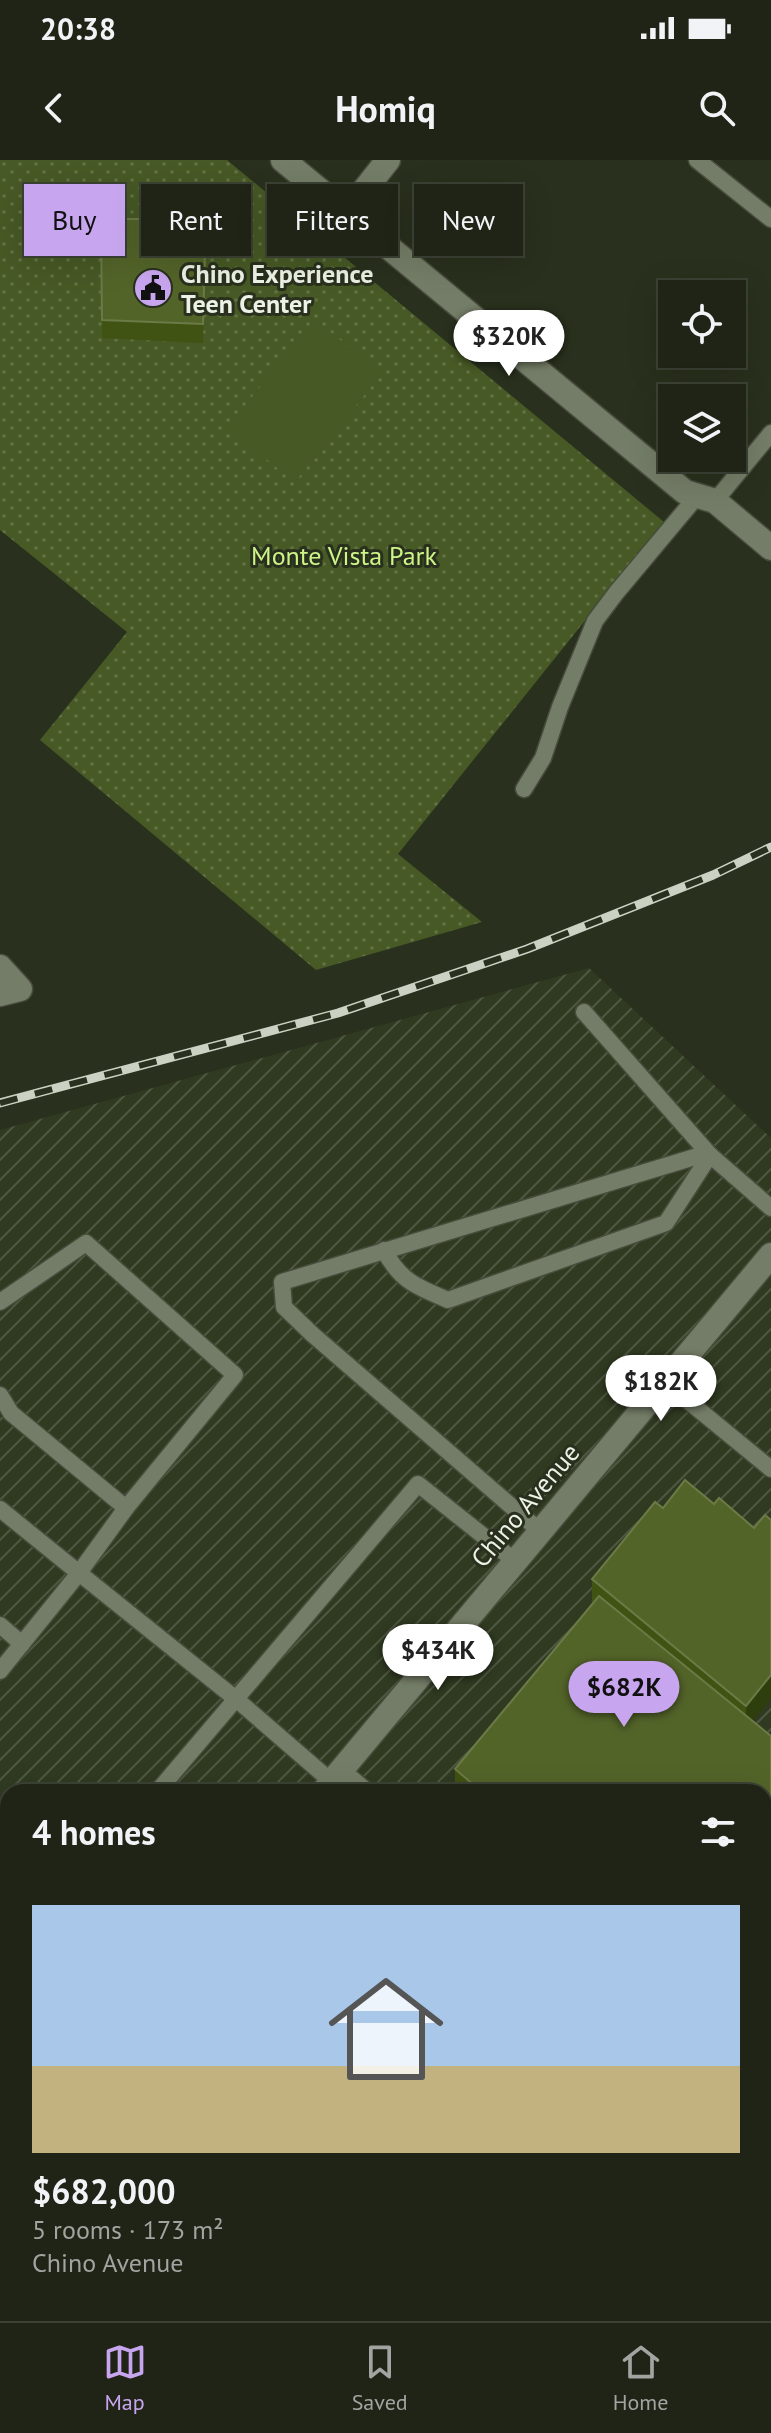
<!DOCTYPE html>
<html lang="en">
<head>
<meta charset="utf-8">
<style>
  body { margin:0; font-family:"PT Sans",sans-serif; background:#272c1f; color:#f1f3f6; height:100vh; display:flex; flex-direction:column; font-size:30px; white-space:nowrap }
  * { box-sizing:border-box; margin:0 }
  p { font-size:26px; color:#a1a4a1 }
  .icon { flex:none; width:44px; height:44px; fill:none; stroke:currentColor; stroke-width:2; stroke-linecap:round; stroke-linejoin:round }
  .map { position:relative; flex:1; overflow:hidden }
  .sheet { position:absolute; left:0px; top:1624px; width:772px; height:538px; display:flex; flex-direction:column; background:#1f2416; border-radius:24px 24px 0 0; box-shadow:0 8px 32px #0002,0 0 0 2px #3c4135 }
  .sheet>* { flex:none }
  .banner { position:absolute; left:24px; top:24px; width:724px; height:72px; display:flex; gap:16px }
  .controls { position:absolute; left:658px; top:120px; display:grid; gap:16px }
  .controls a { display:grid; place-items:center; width:88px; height:88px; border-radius:0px; background:#1f2416; box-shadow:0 8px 32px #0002,0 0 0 2px #3c4135; font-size:40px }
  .price { position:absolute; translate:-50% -68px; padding:0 18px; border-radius:28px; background:#fff; color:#222; font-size:26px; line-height:52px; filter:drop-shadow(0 2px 4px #0008) }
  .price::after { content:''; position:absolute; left:50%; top:48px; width:24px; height:18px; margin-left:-12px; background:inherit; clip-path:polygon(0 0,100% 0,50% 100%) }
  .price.selected { background:#c8a6ef; color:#111 }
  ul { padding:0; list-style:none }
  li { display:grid; align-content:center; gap:16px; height:424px; padding:0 32px }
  li span { display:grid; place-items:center; height:248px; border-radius:0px; color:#555 }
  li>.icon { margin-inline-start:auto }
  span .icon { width:144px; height:144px; fill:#fffc; stroke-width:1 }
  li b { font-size:34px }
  h2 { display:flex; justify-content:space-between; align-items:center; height:96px; padding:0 32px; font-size:34px }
  .chip { padding:0 28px; border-radius:0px; background:#1f2416; box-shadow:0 8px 32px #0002,0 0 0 2px #3c4135; font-size:28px; line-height:72px }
  .chip.selected { background:#c8a6ef; color:#111 }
  .status { display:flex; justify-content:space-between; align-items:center; height:56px; padding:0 40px; background:#1f2416; direction:ltr }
  .status svg { height:22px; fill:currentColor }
  header { display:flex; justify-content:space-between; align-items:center; height:104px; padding:0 32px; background:#1f2416; font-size:36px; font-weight:700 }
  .menu { display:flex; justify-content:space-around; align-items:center; height:112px; border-top:2px solid #3c4135; background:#1f2416; font-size:22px; color:#a1a4a1 }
  .menu a { display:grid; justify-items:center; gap:4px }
  .menu .selected { color:#c8a6ef }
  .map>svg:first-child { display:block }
  .industrial { fill:url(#industrial-furrows) }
  .grass { fill:url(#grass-dots) }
  .garden { fill:#475925 }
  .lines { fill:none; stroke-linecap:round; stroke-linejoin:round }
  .service-casing { stroke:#474c3c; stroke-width:19 }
  .minor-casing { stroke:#474c3c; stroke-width:27 }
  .tertiary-casing { stroke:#474c3c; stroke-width:27 }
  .secondary-casing { stroke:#474c3c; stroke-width:27 }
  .service { stroke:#747d67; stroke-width:16 }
  .minor { stroke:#747d67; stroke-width:24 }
  .tertiary { stroke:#747d67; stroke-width:24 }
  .secondary { stroke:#747d67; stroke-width:24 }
  .rail-casing { stroke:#cbd1c3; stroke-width:9 }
  .rail { stroke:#29301d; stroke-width:6; stroke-dasharray:18; stroke-linecap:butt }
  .wall { fill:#405312 }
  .shaded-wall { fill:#2f3e0d }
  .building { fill:#536429; stroke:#6b7a46; stroke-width:2 }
  .labels { text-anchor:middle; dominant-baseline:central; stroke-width:6; stroke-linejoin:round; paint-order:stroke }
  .poi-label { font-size:26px; font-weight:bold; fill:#edf2e6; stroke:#29301d; text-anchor:start }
  .park-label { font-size:26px; fill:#cdf486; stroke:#29301d }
  .street-label { font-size:26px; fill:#edf2e6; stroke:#29301d }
</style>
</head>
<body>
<div class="status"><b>20:38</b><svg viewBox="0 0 49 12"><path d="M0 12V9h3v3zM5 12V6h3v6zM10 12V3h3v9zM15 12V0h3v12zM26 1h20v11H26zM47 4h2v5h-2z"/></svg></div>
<header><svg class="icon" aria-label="back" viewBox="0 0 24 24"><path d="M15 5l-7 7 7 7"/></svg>Homiq<svg class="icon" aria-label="search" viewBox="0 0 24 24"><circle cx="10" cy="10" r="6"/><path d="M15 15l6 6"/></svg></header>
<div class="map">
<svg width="771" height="2161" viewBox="0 0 771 2161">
  <defs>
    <pattern id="industrial-furrows" width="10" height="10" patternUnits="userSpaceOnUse" patternTransform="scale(2)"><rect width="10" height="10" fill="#303a21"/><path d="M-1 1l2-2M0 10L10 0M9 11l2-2" fill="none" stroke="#4e5741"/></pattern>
    <pattern id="grass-dots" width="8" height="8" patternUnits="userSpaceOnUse" patternTransform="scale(2)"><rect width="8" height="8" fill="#475925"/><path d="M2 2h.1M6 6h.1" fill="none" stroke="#627145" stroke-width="1.8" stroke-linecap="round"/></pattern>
  </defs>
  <rect width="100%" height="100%" fill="#29301d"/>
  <!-- industrial -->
  <polygon class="industrial" points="589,808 771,978 771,2161 41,2161 33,2154 764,2154 764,1632 8,1632 8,2134 0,2127 0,970"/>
  <!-- grass -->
  <polygon class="grass" points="0,0 227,0 664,362 398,694 482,762 316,810 40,580 127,472 0,370"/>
  <!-- garden -->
  <polygon class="garden" points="314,159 382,213 295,322 227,268"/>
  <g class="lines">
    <defs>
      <g id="service">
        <polyline points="697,0 771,59"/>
        <polyline points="715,341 771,273"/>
        <polyline points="524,629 543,598 560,547 595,461 616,433 698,335"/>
        <path d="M384,1090C400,1121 417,1127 448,1140L666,1063L710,995L584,852"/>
        <polyline points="0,1142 86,1083 235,1215 126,1348"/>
        <polyline points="665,1222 771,1309"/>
        <polyline points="0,1235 11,1253 126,1348 79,1413 0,1349"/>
        <polyline points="540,1371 312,1174 284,1147 282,1122 698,996 710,995 771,1048"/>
        <polyline points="0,1465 22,1484"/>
        <polyline points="0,1511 79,1413 236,1539 332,1622"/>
        <polyline points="342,1610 368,1632"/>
        <polyline points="157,1632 418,1324 515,1401"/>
        <polyline points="0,1768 8,1775"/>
        <polyline points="0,1813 8,1804"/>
        <polyline points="764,1891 771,1883"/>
        <polyline points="526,2161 532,2154"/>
      </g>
      <g id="minor">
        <polyline points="347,52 388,0"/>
        <polyline points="0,807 20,829 0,834"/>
        <polyline points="764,2038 771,2030"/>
        <polyline points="663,2161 669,2154"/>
      </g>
      <polyline id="tertiary" points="283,0 685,332 715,341 771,388"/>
      <g id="secondary">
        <polyline points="323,1632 771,1095"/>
        <polyline points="0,2022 8,2012"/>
      </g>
    </defs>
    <!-- service casing -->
    <use href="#service" class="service-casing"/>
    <!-- minor casing -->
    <use href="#minor" class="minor-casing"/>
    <!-- tertiary casing -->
    <use href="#tertiary" class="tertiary-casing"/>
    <!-- secondary casing -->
    <use href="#secondary" class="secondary-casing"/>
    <!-- service -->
    <use href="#service" class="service"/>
    <!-- minor -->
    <use href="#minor" class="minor"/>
    <!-- tertiary -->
    <use href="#tertiary" class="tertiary"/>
    <!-- secondary -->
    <use href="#secondary" class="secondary"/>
    <defs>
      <polyline id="rail" points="0,943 338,853 527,789 713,715 771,687"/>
    </defs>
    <!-- rail casing -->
    <use href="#rail" class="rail-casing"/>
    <!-- rail -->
    <use href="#rail" class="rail"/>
  </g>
  <!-- wall -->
  <g class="wall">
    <polygon points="101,59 206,78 203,183 102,178"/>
    <polygon points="655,1342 752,1561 771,1576 771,1836 764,1844 764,1632 455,1632 455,1609 593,1443 592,1442 592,1419"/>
  </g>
  <!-- shaded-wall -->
  <g class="shaded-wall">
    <polygon points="771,1515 771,1538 746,1569 746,1546"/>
    <polygon points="771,1813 771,1836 764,1844 764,1821"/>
    <polygon points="409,2154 428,2154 422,2161 404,2161"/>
  </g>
  <!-- building -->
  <g class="building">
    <polygon points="101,59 206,59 203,164 102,160"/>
    <polygon points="685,1320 714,1344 719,1338 754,1368 765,1355 771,1360 771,1515 746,1546 592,1419 655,1342 663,1348"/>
    <polygon points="599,1436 771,1576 771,1813 764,1821 764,1632 482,1632 455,1609"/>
    <polygon points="771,2132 771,2161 758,2161 751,2155 764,2154 764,2140"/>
    <polygon points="243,2154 409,2154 404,2161 238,2161"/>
  </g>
  <!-- icons -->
  <defs>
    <symbol id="civic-disc" viewBox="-11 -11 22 22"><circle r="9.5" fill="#c8a6ef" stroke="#29301d"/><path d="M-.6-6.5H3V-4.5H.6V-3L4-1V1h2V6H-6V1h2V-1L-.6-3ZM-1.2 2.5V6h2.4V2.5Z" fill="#111"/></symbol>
  </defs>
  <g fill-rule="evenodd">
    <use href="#civic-disc" x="131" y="106" width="44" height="44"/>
  </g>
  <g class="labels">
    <!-- poi labels -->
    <g class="poi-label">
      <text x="181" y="113">Chino Experience<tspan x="181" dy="30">Teen Center</tspan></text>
    </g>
    <!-- park labels -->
    <g class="park-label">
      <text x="344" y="395">Monte Vista Park</text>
    </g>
    <!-- street labels -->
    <g class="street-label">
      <text transform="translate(525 1345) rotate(-50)">Chino Avenue</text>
    </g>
  </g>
</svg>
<div class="controls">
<a><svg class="icon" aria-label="locate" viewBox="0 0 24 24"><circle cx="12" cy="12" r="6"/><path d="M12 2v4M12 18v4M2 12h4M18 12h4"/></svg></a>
<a><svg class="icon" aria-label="layers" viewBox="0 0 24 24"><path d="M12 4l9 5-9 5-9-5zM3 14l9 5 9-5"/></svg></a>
</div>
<b class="price" style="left:509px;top:218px">$320K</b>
<b class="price" style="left:661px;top:1263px">$182K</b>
<b class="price" style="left:438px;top:1532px">$434K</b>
<b class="price selected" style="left:624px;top:1569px">$682K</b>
<div class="banner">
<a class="chip selected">Buy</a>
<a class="chip">Rent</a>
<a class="chip">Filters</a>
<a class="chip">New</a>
</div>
<section class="sheet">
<h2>4 homes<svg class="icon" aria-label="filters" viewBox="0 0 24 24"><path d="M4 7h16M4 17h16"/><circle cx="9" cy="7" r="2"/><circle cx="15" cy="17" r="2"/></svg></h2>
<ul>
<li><span style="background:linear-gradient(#a9c7e8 65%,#c2b280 0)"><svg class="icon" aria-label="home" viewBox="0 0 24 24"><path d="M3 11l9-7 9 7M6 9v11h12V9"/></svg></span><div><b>$682,000</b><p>5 rooms · 173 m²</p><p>Chino Avenue</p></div></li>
</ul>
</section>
</div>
<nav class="menu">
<a class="selected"><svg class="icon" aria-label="map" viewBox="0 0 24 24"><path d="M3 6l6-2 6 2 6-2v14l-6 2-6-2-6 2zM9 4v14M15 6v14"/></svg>Map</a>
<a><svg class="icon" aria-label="saved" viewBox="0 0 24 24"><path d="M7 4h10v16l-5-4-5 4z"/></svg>Saved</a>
<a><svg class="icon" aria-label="home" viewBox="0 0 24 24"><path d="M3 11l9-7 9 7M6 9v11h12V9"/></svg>Home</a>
</nav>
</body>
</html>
